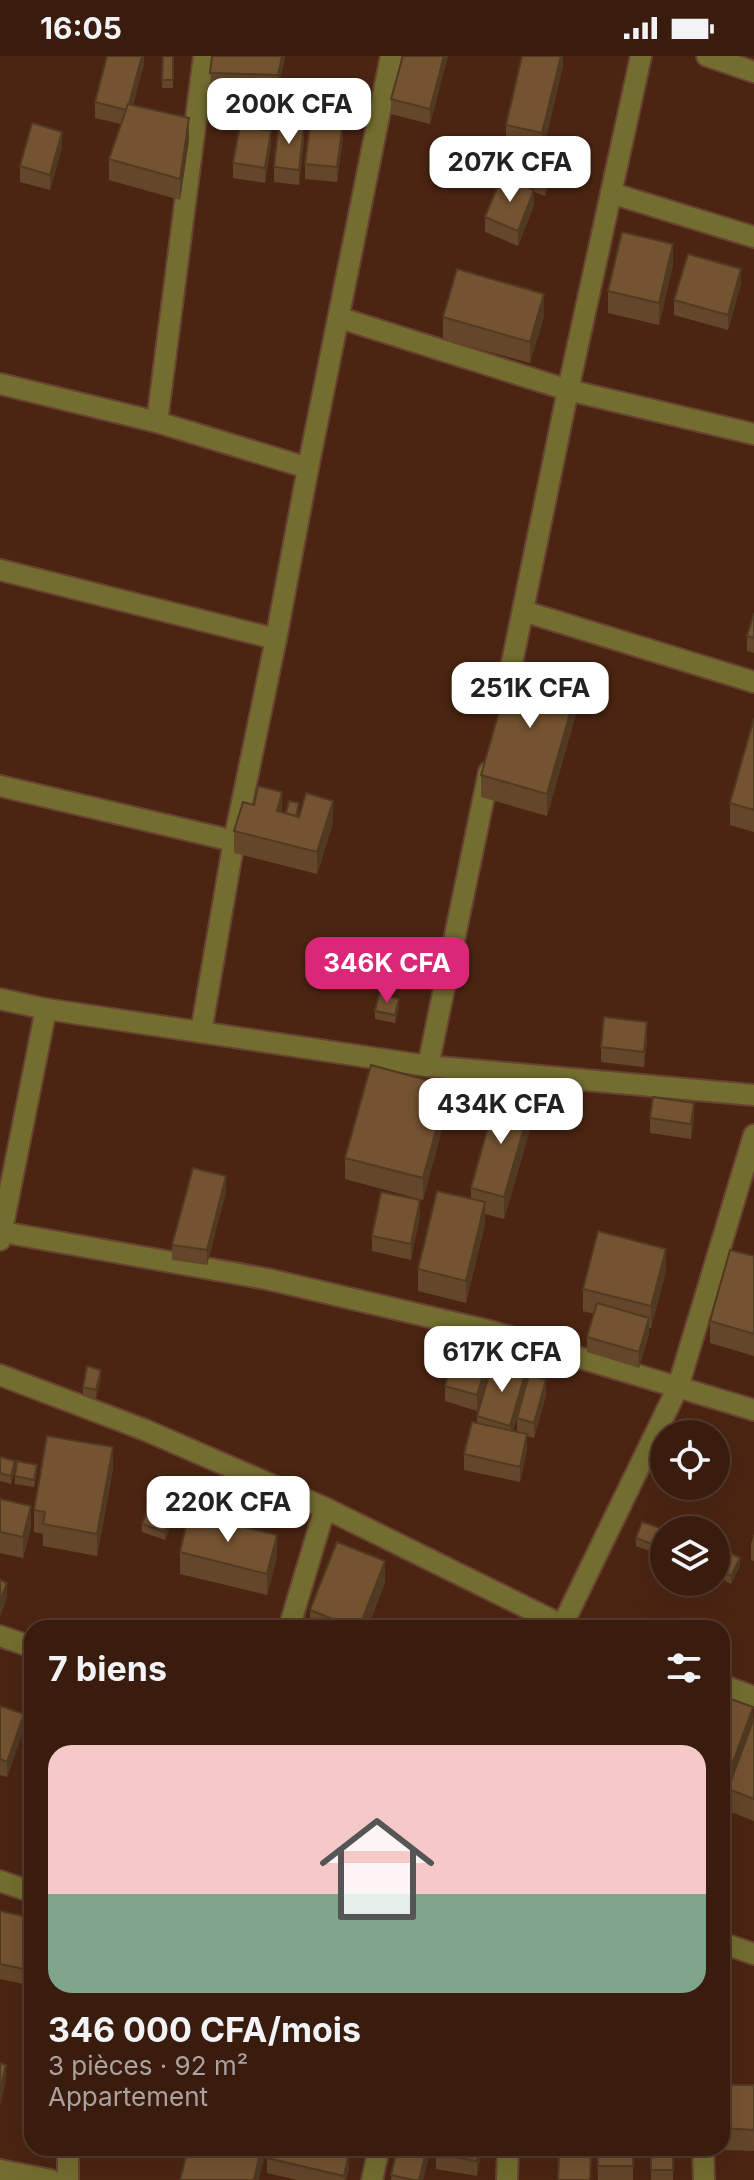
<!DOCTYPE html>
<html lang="fr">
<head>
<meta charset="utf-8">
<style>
  body { margin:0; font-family:Inter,sans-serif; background:#402517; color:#f1f3f6; height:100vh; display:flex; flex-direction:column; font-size:30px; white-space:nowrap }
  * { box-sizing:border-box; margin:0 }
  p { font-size:26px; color:#aba19e }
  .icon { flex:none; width:44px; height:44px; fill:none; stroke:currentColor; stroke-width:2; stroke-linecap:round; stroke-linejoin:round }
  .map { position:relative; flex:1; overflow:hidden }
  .details { position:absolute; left:24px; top:1564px; width:706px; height:536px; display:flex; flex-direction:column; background:#391c0e; border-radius:24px; box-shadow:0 8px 32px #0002,0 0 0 2px #533a2e }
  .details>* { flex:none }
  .fabs { position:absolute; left:650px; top:1364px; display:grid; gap:16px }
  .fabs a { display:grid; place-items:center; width:80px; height:80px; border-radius:50%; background:#391c0e; box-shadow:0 8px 32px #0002,0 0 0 2px #533a2e; font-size:40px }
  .price { position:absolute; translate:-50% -68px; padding:0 18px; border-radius:16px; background:#fff; color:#222; font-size:26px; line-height:52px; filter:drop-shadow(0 2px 4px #0008) }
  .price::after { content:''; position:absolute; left:50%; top:48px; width:24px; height:18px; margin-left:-12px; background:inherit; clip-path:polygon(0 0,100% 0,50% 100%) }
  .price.selected { background:#db2777; color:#fff }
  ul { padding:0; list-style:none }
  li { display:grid; align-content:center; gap:16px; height:424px; padding:0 24px }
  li+li { border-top:2px solid #533a2e }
  li span { display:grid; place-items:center; height:248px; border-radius:24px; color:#555 }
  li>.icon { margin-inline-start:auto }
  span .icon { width:144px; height:144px; fill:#fffc; stroke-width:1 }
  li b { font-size:34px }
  h2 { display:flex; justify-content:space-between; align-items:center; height:96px; padding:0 24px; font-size:34px }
  .status { display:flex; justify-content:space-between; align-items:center; height:56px; padding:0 40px; background:#391c0e; direction:ltr }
  .status svg { height:22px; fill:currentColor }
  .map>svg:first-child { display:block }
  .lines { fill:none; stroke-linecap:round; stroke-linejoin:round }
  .minor-casing { stroke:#684332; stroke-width:24 }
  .minor { stroke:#736e30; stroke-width:20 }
  .wall { fill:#64472a; fill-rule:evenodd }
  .shaded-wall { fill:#513a22 }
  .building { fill:#745331; stroke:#513a22; stroke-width:2 }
</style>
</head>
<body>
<div class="status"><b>16:05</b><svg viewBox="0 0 49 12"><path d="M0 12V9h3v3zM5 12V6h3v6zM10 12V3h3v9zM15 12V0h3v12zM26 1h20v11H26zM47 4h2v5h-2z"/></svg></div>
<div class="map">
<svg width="754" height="2124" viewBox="0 0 754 2124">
  <rect width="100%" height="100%" fill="#4c2512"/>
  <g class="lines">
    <defs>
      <g id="minor">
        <polyline points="707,0 754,16"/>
        <polyline points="611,137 754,181"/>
        <polyline points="340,262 568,334 754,378"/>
        <polyline points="0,328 157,366 308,412"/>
        <polyline points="157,366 204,0"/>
        <polyline points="0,514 276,583"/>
        <polyline points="523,555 754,626"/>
        <polyline points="504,646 568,334 641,0"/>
        <polyline points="0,730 234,785"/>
        <polyline points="0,943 46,953 428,1010 754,1039"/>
        <polyline points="201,976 234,785 276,583 308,412 391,0"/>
        <polyline points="428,1010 489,716"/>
        <polyline points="2,1176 267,1223 490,1275 754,1354"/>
        <polyline points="0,1184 46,953"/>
        <polyline points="0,1319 145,1374 325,1452 568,1572"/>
        <polyline points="289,1572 325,1452"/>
        <polyline points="561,1572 678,1331 754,1079"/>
        <polyline points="0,1580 32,1591"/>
        <polyline points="722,1629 754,1641"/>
        <polyline points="0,1825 32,1836"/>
        <polyline points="722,1887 754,1898"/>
        <polyline points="703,2092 704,2124"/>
        <polyline points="0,2114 51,2124"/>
        <polyline points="68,2124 68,2092"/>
        <polyline points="372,2124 379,2092"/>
        <polyline points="507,2124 508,2092"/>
      </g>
    </defs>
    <!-- minor casing -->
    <use href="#minor" class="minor-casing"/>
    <!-- minor -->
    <use href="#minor" class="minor"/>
  </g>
  <!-- wall -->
  <g class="wall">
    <polygon points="144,0 144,8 133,49 189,84 180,144 109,124 109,103 121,68 95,62 95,46"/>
    <polygon points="163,0 173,0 173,32 162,32"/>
    <polygon points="212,0 285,0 278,34 210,32"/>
    <polygon points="403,0 448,0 430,68 391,58 391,43"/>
    <polygon points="563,0 563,10 543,94 554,113 545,140 534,136 534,149 518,190 485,176 485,161 500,125 493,123 493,108 506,82 506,69"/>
    <polygon points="343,81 337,126 305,123 305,108"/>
    <polygon points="304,84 299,129 274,126 274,111"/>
    <polygon points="271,90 265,127 233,122 233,107"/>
    <polygon points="62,91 50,134 20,126 20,110"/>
    <polygon points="673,209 659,269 608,257 608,235"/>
    <polygon points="741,228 728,274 674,259 674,244"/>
    <polygon points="544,260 530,307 443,283 443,261"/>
    <polygon points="754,557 754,597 747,595 747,580"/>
    <polygon points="578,651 547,760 481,741 481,719"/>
    <polygon points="754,662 754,776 730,769 730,747"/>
    <polygon points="299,755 297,761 333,767 317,818 234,797 234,775 282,756 286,757"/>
    <polygon points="399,951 395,967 375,963 375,955"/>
    <polygon points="647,982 644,1011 601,1006 601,991"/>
    <polygon points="448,1051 423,1144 345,1123 345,1102"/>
    <polygon points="650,1062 694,1063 691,1083 650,1077"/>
    <polygon points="531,1070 504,1163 485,1158 485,1168 466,1247 418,1235 418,1213 471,1143 471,1132"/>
    <polygon points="226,1135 207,1209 172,1204 172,1189"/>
    <polygon points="420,1159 411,1204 372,1195 372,1180"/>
    <polygon points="754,1200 754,1300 710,1287 710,1265"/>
    <polygon points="666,1215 651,1272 649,1272 649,1278 639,1312 587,1296 587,1281 594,1258 583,1255 583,1233"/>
    <polygon points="487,1321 477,1355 445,1345 445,1330"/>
    <polygon points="101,1322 96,1342 83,1339 83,1331"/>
    <path d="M526,1330L546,1339L534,1382L527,1380V1393L520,1426L464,1414V1398L477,1367V1360ZM522,1346L517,1362V1376L513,1375Z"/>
    <polygon points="0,1401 15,1412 11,1428 0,1425"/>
    <polygon points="113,1413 97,1500 43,1490 43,1478 34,1476 34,1454"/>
    <polygon points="37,1416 34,1431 15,1428 15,1420"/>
    <polygon points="0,1443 31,1471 23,1502 0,1497"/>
    <polygon points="189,1447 242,1463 239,1470 277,1501 267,1539 180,1518 180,1496 189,1461"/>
    <polygon points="176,1457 165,1484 142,1476 142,1468"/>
    <polygon points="666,1474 663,1500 636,1490 636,1482"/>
    <polygon points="754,1478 754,1505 751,1504 751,1488"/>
    <polygon points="716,1501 740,1510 731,1528 716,1520"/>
    <polygon points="385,1526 368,1572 310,1572 310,1554"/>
    <polygon points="0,1650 24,1673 7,1721 0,1719"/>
    <polygon points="722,1650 753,1664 754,1662 754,1765 728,1755 728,1737 723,1749 722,1749"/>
    <polygon points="0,1855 32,1862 24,1928 0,1923"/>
    <polygon points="754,2029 754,2095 721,2094 722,2092 722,2061"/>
    <polygon points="431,2092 423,2124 391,2124 391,2119"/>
    <polygon points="482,2092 477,2120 436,2113 436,2098"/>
    <polygon points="597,2092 633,2092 633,2124 598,2124"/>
    <rect x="651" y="2092" width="22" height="32"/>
    <polygon points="267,2102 349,2113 346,2124 297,2124 267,2117"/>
  </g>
  <!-- shaded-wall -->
  <g class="shaded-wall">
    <polygon points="142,0 144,0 144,8 128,70 128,55"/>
    <polygon points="282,0 285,0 278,34 278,19"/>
    <polygon points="444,0 448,0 430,68 430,53"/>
    <polygon points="561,0 563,0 563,10 542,99 542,77"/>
    <polygon points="189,62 189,84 180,144 180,123"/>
    <polygon points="343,66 343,81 337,126 337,111"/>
    <polygon points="304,69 304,84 299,129 299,114"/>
    <polygon points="271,75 271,90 265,127 265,112"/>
    <polygon points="62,76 62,91 50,134 50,119"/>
    <polygon points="554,98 554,113 545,140 545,125"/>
    <polygon points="534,134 534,149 518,190 518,175"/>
    <polygon points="673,188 673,209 659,269 659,247"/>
    <polygon points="741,213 741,228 728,274 728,259"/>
    <polygon points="544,238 544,260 530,307 530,286"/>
    <polygon points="578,629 578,651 547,760 547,738"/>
    <polygon points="282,736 282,758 277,755"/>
    <polygon points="333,745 333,767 317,818 317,796"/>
    <polygon points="399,943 399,951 395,967 395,959"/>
    <polygon points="647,966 647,982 644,1011 644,996"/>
    <polygon points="448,1030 448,1051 423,1144 423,1122"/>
    <polygon points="694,1047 694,1063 691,1083 691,1068"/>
    <polygon points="531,1048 531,1070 504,1163 504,1141"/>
    <polygon points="226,1120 226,1135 207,1209 207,1194"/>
    <polygon points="420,1144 420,1159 411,1204 411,1188"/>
    <polygon points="485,1146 485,1168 466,1247 466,1225"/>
    <polygon points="666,1193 666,1215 651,1272 651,1250"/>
    <polygon points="649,1262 649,1278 639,1312 639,1296"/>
    <polygon points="487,1306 487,1321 477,1355 477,1339"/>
    <polygon points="101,1314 101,1322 96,1342 96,1334"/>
    <polygon points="526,1315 526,1331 510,1385 510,1370"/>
    <polygon points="546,1324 546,1339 534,1382 534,1367"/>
    <polygon points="527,1378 527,1393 520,1426 520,1411"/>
    <polygon points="113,1391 113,1413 97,1500 97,1478"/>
    <polygon points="15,1405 15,1412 11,1428 11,1420"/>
    <polygon points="242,1448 242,1463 235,1481 235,1465"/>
    <polygon points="176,1449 176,1457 165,1484 165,1476"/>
    <polygon points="31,1450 31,1471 23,1502 23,1481"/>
    <polygon points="277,1479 277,1501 267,1539 267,1518"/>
    <polygon points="740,1502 740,1510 731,1528 731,1520"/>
    <polygon points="385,1505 385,1526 368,1572 359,1572"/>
    <polygon points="7,1527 7,1542 0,1561 0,1545"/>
    <polygon points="753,1651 753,1667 728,1733 728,1737 723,1749 723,1734"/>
    <polygon points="24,1658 24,1673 7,1721 7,1706"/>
    <polygon points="726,1789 726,1804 722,1815 722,1799"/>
    <polygon points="32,1879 32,1894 24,1928 24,1913"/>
    <polygon points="6,2009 6,2024 0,2051 0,2036"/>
    <polygon points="261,2092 267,2092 259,2124 254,2124"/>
    <polygon points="427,2092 431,2092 423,2124 419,2124"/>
    <polygon points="479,2092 482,2092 477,2120 477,2105"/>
    <polygon points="349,2097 349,2113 346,2124 344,2124"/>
  </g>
  <!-- building -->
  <g class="building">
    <polygon points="107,0 142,0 129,48 128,48 126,54 95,46"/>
    <polygon points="163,0 173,0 173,24 162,24"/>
    <polygon points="212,0 282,0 278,19 210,17"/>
    <polygon points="403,0 444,0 430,53 391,43"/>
    <polygon points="522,0 561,0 542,77 506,69"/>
    <polygon points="128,48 189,62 180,123 109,103"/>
    <polygon points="311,62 343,66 337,111 305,108"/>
    <polygon points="279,66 304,69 299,114 274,111"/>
    <polygon points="32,67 62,76 50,119 20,110"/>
    <polygon points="240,70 271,75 265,112 233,107"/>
    <polygon points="502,81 554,98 545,125 493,108"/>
    <polygon points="502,120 534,134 518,175 485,161"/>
    <polygon points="622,176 673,188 659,247 608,235"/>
    <polygon points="688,198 741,213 728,259 674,244"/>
    <polygon points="457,213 544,238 530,286 443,261"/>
    <polygon points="754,557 754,582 747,580"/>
    <polygon points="512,610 578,629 547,738 481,719"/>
    <polygon points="754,662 754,754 730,747"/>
    <polygon points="258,730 282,736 277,755 299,761 306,737 333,745 317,796 234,775 243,746 254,749"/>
    <polygon points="289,745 299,747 296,760 286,757"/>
    <polygon points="379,938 399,943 395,959 375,955"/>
    <polygon points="604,961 647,966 644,996 601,991"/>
    <polygon points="371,1009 448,1030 423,1122 345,1102"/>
    <polygon points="497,1039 531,1048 504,1141 471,1132"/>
    <polygon points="653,1041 694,1047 691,1068 650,1062"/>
    <polygon points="193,1112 226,1120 207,1194 172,1189"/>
    <polygon points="437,1135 485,1146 466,1225 418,1213"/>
    <polygon points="381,1136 420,1144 411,1188 372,1180"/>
    <polygon points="598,1175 666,1193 651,1250 583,1233"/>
    <polygon points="730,1194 754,1200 754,1278 710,1265"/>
    <polygon points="597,1247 649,1262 639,1296 587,1281"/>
    <polygon points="455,1296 487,1306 477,1339 445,1330"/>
    <polygon points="493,1306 526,1315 510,1370 477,1360"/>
    <polygon points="87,1310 101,1314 96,1334 83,1331"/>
    <polygon points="529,1319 546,1324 534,1367 517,1362"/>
    <polygon points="472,1366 527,1378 520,1411 464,1398"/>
    <polygon points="47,1380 113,1391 97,1478 43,1468 45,1456 34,1454"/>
    <polygon points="0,1401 15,1405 11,1420 0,1417"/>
    <polygon points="17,1405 37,1409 34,1424 15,1420"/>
    <polygon points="196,1430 242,1448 235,1465 189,1447"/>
    <polygon points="152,1441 176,1449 165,1476 142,1468"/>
    <polygon points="0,1443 31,1450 23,1481 0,1476"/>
    <polygon points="189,1458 277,1479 267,1518 180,1496"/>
    <polygon points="642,1466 666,1474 664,1474 663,1492 636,1482"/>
    <polygon points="337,1486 385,1505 359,1572 355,1572 310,1554"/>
    <polygon points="720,1492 740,1502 731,1520 716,1512 716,1501"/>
    <polygon points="0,1524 7,1527 0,1545"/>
    <polygon points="157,1565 180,1572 155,1572"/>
    <polygon points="725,1641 753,1651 723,1734 722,1734 722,1650"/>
    <polygon points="0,1650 24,1658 7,1706 0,1703"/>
    <polygon points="754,1662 754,1743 728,1733"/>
    <polygon points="722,1788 726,1789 722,1799"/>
    <polygon points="0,1855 32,1862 32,1879 24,1913 0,1908"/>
    <polygon points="0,2007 6,2009 0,2036"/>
    <polygon points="725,2029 754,2029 754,2074 722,2072"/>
    <polygon points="188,2092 261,2092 254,2124 180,2124"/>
    <polygon points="270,2092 327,2092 349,2097 344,2120 267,2102"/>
    <polygon points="397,2092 427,2092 419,2124 413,2124 391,2119"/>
    <polygon points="437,2092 479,2092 477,2105 436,2098"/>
    <polygon points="597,2092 633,2092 633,2110 598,2110"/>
    <rect x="651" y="2092" width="22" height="22"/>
    <polygon points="559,2097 591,2098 590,2124 558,2124"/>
  </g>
</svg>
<div class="fabs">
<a><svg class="icon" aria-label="locate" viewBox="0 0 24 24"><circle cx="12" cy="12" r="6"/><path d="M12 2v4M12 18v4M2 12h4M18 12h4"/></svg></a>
<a><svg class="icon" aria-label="layers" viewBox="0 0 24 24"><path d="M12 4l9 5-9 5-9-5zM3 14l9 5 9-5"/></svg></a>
</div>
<b class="price" style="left:289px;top:90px">200K CFA</b>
<b class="price" style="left:510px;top:148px">207K CFA</b>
<b class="price" style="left:530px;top:674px">251K CFA</b>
<b class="price selected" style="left:387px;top:949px">346K CFA</b>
<b class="price" style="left:501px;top:1090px">434K CFA</b>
<b class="price" style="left:502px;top:1338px">617K CFA</b>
<b class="price" style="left:228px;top:1488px">220K CFA</b>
<section class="details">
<h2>7 biens<svg class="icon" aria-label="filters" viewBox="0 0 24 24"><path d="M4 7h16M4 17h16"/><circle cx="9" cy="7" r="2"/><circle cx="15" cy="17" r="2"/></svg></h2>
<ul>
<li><span style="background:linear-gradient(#f6c9c9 60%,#7fa58c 0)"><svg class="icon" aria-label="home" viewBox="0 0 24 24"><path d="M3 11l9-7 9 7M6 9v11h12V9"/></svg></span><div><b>346 000 CFA/mois</b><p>3 pièces · 92 m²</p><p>Appartement</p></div></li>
</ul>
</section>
</div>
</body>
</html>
